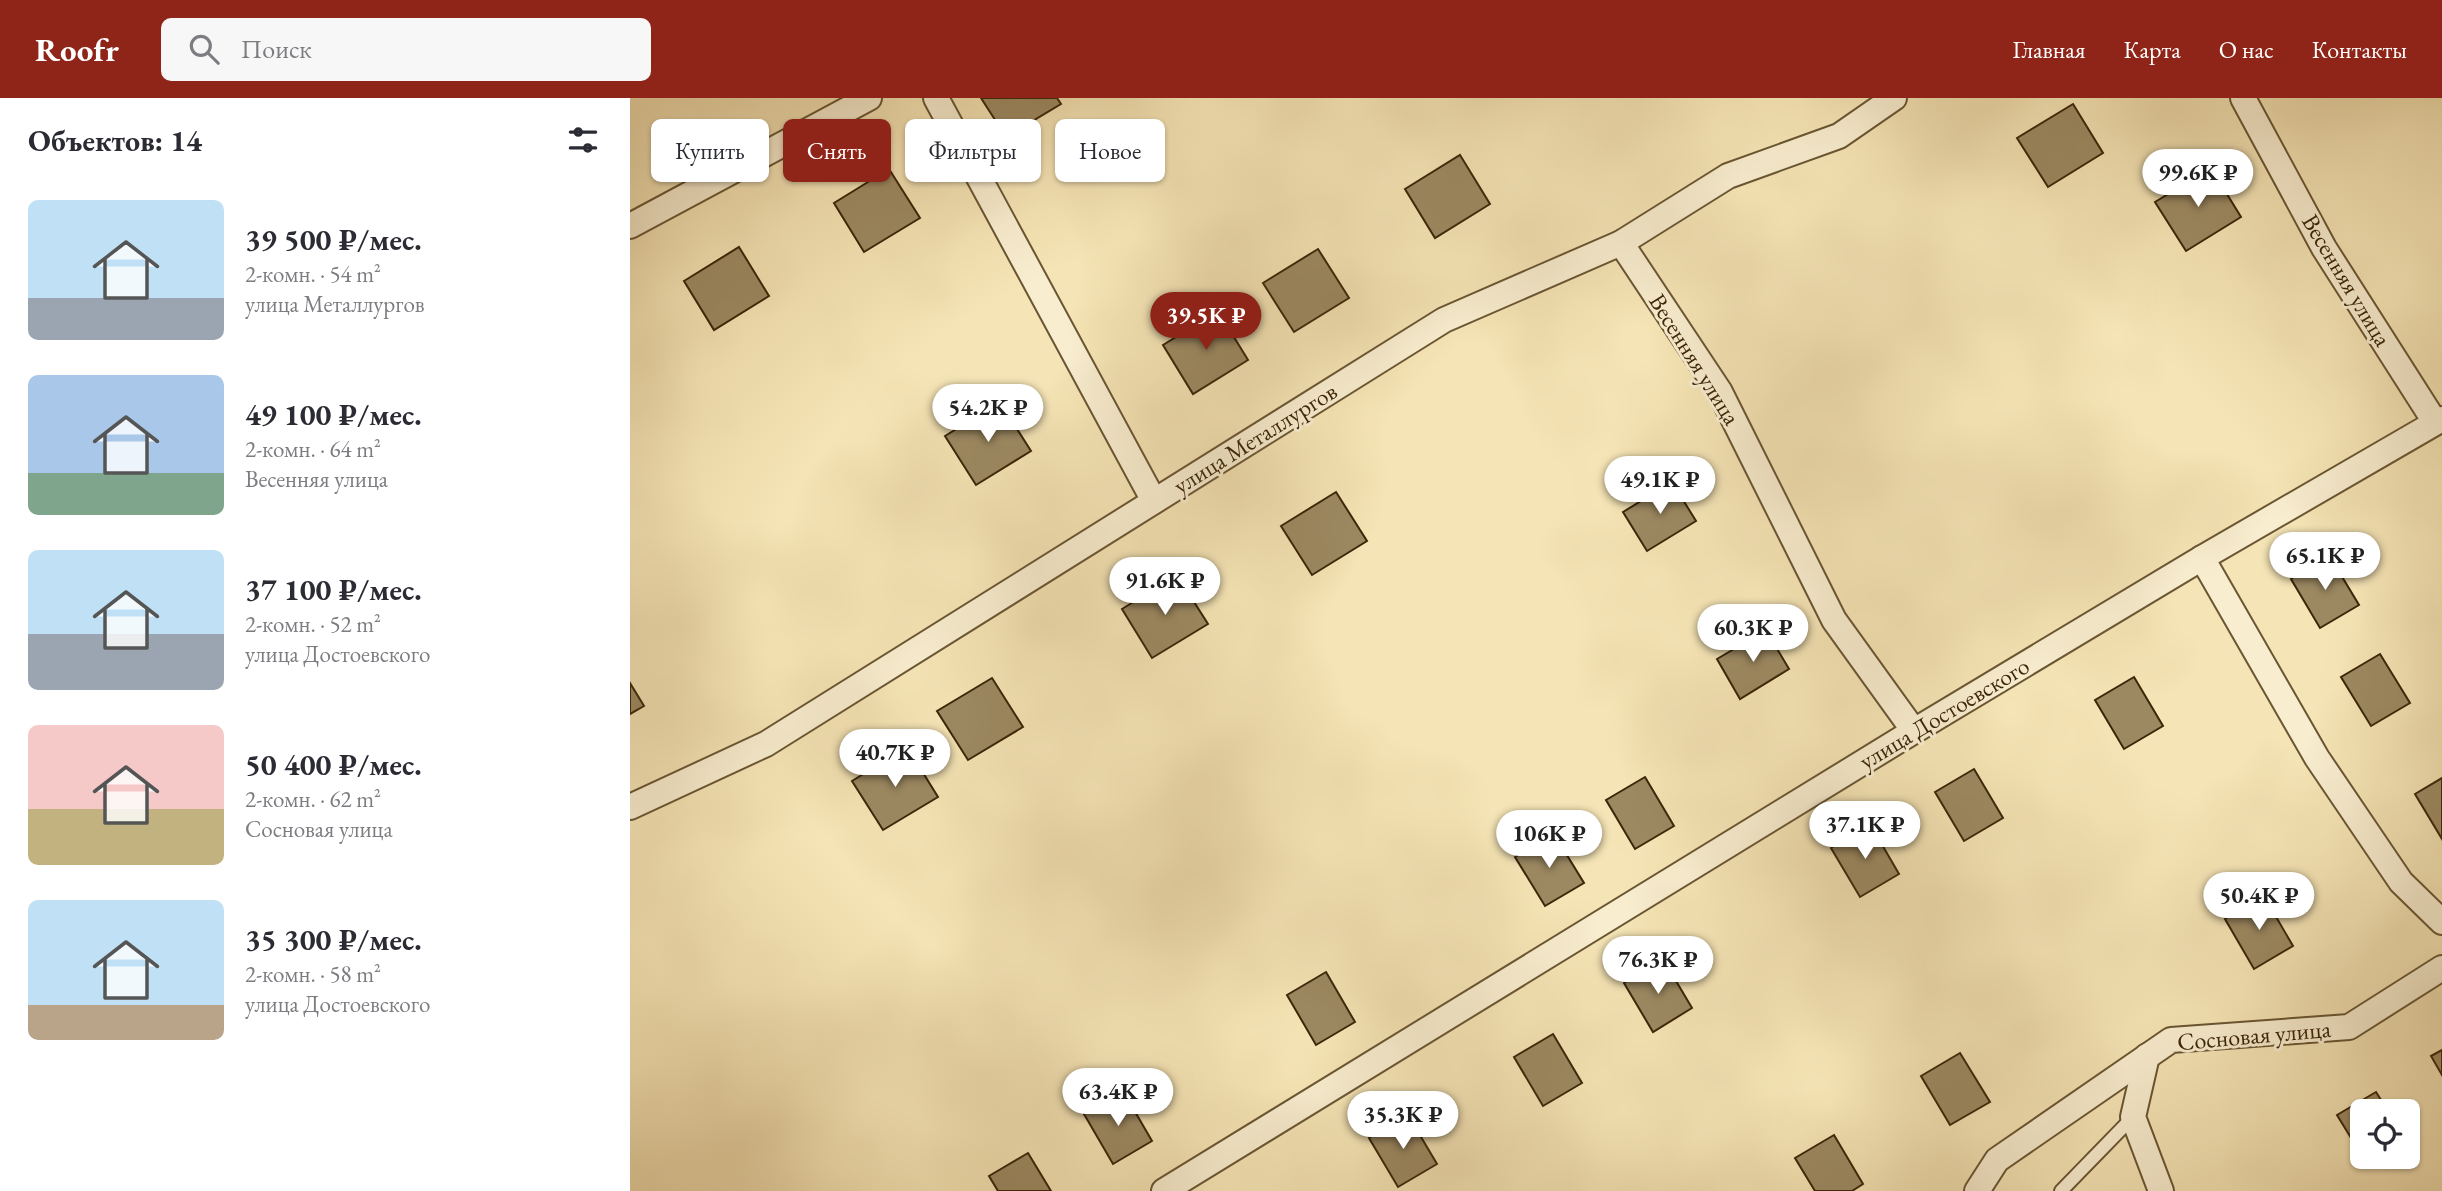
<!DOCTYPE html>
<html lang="ru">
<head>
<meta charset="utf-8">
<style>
  body { margin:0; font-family:"EB Garamond",serif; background:#f7f7f7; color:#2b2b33; height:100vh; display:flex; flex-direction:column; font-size:26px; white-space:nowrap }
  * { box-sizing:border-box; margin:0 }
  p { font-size:23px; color:#7c7c81 }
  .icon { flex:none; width:38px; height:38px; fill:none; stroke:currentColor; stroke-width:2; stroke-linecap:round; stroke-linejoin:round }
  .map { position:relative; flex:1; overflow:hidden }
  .sheet { display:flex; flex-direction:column; background:#fff; width:630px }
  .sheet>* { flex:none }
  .top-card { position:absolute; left:21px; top:21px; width:665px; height:63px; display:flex; gap:14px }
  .fabs { position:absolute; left:1720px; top:1001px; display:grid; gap:14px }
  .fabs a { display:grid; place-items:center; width:70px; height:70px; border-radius:10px; background:#fff; box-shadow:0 2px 5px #0004; font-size:35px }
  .price { position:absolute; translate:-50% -60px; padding:0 16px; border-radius:24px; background:#fff; color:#222; font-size:23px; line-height:46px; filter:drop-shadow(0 2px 4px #0008) }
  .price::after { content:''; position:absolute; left:50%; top:42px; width:21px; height:16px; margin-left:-10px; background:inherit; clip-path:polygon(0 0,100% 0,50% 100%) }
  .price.active { background:#8f2418; color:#fff }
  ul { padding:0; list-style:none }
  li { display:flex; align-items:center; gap:21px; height:175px; padding:0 28px }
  li span { display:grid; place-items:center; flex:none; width:196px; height:140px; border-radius:10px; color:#555 }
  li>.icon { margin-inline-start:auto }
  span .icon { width:84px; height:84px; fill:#fffc; stroke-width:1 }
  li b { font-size:30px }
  h2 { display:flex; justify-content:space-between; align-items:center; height:84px; padding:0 28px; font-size:30px }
  .tag { padding:0 24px; border-radius:10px; background:#fff; box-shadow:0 2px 5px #0004; font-size:24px; line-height:63px }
  .tag.active { background:#8f2418; color:#fff }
  header { display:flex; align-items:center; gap:42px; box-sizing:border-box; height:98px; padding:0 35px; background:#8f2418; color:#fff }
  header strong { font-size:33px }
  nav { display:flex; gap:38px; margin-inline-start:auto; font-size:24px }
  .search { width:490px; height:63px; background:#f7f7f7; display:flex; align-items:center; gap:18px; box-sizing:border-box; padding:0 24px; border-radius:10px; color:#7c7c81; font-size:26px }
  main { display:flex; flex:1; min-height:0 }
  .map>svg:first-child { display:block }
  .building { fill:#9c8962; stroke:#3b2608; stroke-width:2 }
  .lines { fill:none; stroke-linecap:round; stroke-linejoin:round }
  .service-casing { stroke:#6a5633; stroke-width:16 }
  .minor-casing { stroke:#6a5633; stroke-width:28 }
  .service { stroke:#f8edcf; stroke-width:12 }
  .minor { stroke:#f8edcf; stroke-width:24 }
  .labels { text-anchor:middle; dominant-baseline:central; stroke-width:6; stroke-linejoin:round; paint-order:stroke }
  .street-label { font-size:24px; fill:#3b2608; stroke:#f8edcf }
</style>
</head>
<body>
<header>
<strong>Roofr</strong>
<div class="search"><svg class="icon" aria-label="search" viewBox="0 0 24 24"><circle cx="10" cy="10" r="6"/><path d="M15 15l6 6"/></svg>Поиск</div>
<nav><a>Главная</a><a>Карта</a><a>О нас</a><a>Контакты</a></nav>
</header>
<main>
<section class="sheet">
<h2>Объектов: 14<svg class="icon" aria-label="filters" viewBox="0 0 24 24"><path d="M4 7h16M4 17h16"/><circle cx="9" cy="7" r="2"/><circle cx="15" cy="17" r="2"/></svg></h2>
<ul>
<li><span style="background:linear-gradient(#bfe0f5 70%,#9aa5b1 0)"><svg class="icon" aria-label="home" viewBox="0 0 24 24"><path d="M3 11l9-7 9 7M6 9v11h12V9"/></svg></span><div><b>39 500 ₽/мес.</b><p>2-комн. · 54 m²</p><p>улица Металлургов</p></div></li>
<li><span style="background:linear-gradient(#a9c7e8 70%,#7fa58c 0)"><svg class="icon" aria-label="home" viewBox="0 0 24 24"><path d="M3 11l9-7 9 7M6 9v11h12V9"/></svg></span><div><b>49 100 ₽/мес.</b><p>2-комн. · 64 m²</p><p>Весенняя улица</p></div></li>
<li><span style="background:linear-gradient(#bfe0f5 60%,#9aa5b1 0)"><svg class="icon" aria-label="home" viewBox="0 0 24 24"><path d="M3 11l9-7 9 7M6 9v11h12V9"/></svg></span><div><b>37 100 ₽/мес.</b><p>2-комн. · 52 m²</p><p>улица Достоевского</p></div></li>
<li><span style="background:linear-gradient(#f6c9c9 60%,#c2b280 0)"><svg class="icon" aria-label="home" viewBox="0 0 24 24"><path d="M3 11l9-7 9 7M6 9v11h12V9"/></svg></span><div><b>50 400 ₽/мес.</b><p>2-комн. · 62 m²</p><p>Сосновая улица</p></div></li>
<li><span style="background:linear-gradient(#bfe0f5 75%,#b9a48a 0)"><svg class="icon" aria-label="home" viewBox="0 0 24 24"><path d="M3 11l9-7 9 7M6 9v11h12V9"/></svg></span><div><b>35 300 ₽/мес.</b><p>2-комн. · 58 m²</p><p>улица Достоевского</p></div></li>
</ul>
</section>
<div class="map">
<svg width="1812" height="1093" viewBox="0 0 1812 1093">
  <rect width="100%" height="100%" fill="#f5e4b5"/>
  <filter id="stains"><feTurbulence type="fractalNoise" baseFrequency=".00286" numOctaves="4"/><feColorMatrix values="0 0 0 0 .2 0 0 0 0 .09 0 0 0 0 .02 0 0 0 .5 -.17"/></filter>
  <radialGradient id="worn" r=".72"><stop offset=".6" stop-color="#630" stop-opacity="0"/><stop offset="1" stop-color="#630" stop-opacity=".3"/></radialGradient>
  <!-- building -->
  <g class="building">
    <polygon points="351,0 427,0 431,6 376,39"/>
    <polygon points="1443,6 1473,55 1418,89 1387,40"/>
    <polygon points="830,57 860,106 805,140 775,91"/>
    <polygon points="1581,70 1611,119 1556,153 1525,104"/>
    <polygon points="259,71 290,120 234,154 204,105"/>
    <polygon points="109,149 139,198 84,232 54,183"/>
    <polygon points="688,151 719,200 664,234 633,185"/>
    <polygon points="588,213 618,262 563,296 533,247"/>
    <polygon points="370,304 401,353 346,387 315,338"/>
    <polygon points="1042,384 1066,423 1017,453 993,414"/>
    <polygon points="706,394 737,443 682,477 651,428"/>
    <polygon points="1699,457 1729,507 1690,530 1661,481"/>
    <polygon points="547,477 578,526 522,560 492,511"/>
    <polygon points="1136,532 1159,571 1110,601 1087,561"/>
    <polygon points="1750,556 1780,605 1741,628 1711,579"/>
    <polygon points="1504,579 1533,628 1494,651 1465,602"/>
    <polygon points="362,580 393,629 338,662 307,613"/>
    <polygon points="0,585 14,608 0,616"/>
    <polygon points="277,649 308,699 253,732 222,683"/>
    <polygon points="1344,671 1373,720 1334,743 1305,694"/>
    <polygon points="1015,679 1044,728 1005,751 976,702"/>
    <polygon points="1812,680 1812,741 1785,696"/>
    <polygon points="1240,726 1269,776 1230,799 1201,750"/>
    <polygon points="924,736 954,785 915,808 885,759"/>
    <polygon points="1634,798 1663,848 1624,871 1595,821"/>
    <polygon points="1033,861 1062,910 1023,934 994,885"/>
    <polygon points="696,874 725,924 686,947 657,897"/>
    <polygon points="923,936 952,985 913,1008 884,959"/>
    <polygon points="1812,952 1812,977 1801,958"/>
    <polygon points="1330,955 1360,1004 1320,1027 1291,978"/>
    <polygon points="493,993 522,1043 483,1066 454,1016"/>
    <polygon points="1746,994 1758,1013 1732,1013 1732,1059 1749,1059 1737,1066 1707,1017"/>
    <polygon points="778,1017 807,1066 768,1089 739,1040"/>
    <polygon points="1204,1037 1233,1086 1222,1093 1185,1093 1165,1060"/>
    <polygon points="398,1055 421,1093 368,1093 359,1078"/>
  </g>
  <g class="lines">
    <defs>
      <polyline id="service" points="1431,1093 1503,1019"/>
      <g id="minor">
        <polyline points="306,0 524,403"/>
        <polyline points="1613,0 1694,150 1805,324"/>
        <polyline points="0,128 239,0"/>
        <polyline points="991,145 1090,294 1204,522 1284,633"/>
        <polyline points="1572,460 1687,660 1771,784 1812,824"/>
        <polyline points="0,709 136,646 814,222 991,145 1098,78 1209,38 1264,0"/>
        <polyline points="1517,958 1503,1019 1531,1093"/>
        <polyline points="534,1093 1284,633 1572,460 1812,321"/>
        <polyline points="1347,1093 1367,1062 1541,942 1719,929 1812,870"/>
      </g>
    </defs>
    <!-- service casing -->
    <use href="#service" class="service-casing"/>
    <!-- minor casing -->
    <use href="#minor" class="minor-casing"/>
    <!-- service -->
    <use href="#service" class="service"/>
    <!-- minor -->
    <use href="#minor" class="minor"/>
  </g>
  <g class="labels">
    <!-- street labels -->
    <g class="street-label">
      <text transform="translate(1717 182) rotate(59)">Весенняя улица</text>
      <text transform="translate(1065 261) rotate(58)">Весенняя улица</text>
      <text transform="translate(625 340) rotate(-32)">улица Металлургов</text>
      <text transform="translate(1314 615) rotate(-31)">улица Достоевского</text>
      <text transform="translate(1624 937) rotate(-5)">Сосновая улица</text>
    </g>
  </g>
  <rect width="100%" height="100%" filter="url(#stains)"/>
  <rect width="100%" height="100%" fill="url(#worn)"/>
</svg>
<div class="fabs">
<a><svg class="icon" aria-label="locate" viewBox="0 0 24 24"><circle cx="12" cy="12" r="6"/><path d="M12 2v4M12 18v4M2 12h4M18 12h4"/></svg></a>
</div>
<b class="price" style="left:1568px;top:111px">99.6K ₽</b>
<b class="price active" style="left:576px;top:254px">39.5K ₽</b>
<b class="price" style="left:358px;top:346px">54.2K ₽</b>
<b class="price" style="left:1030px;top:418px">49.1K ₽</b>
<b class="price" style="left:1695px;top:494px">65.1K ₽</b>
<b class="price" style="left:535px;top:519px">91.6K ₽</b>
<b class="price" style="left:1123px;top:566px">60.3K ₽</b>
<b class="price" style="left:265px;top:691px">40.7K ₽</b>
<b class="price" style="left:1235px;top:763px">37.1K ₽</b>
<b class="price" style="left:919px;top:772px">106K ₽</b>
<b class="price" style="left:1629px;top:834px">50.4K ₽</b>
<b class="price" style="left:1028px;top:898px">76.3K ₽</b>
<b class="price" style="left:488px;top:1030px">63.4K ₽</b>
<b class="price" style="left:773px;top:1053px">35.3K ₽</b>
<div class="top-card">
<a class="tag">Купить</a>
<a class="tag active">Снять</a>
<a class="tag">Фильтры</a>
<a class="tag">Новое</a>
</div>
</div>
</main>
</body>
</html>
